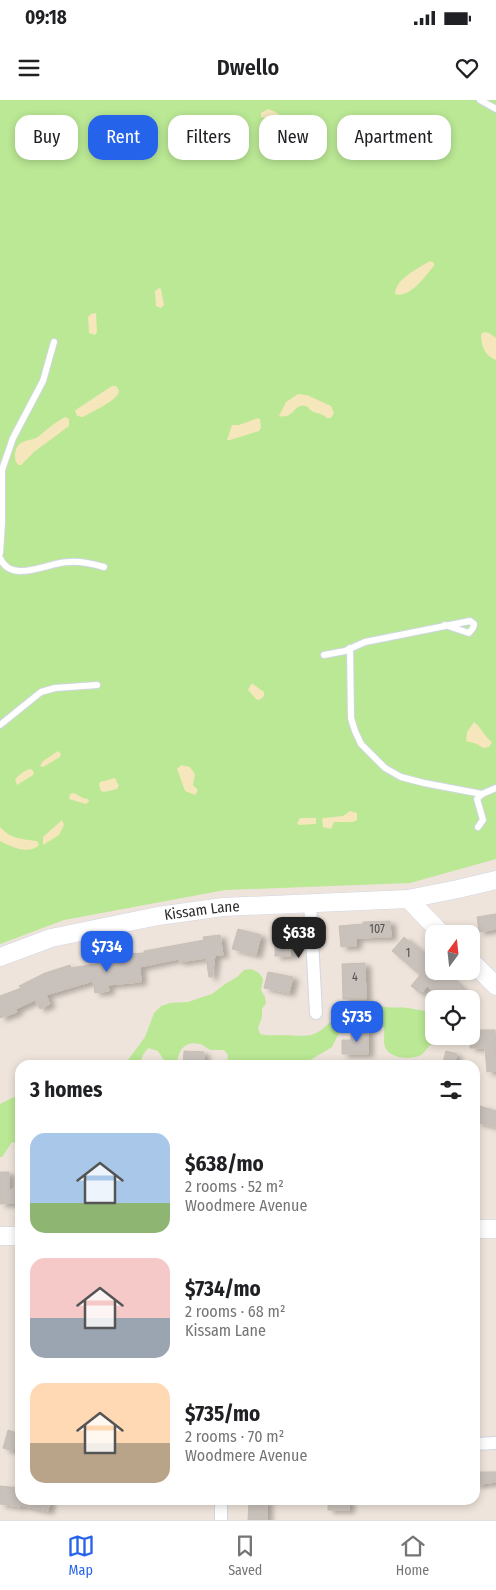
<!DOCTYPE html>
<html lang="en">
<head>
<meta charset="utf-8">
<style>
  body { margin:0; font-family:"Fira Sans Condensed",sans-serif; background:#f2f2f2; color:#202124; height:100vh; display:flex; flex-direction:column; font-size:19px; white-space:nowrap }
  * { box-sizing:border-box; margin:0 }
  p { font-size:16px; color:#757577 }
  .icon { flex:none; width:28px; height:28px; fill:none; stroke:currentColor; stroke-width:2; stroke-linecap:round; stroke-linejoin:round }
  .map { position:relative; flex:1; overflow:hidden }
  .panel { position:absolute; left:15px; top:960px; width:465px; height:445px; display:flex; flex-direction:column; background:#fff; border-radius:15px; box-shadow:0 2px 8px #0003 }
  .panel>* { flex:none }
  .banner { position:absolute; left:15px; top:15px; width:466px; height:45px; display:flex; gap:10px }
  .needle { width:32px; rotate:15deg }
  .tools { position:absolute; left:425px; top:825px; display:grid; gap:10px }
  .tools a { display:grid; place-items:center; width:55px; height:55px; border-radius:10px; background:#fff; box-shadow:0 2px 8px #0003; font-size:25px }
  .price { position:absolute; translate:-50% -42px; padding:0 11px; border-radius:10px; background:#2563eb; color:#fff; font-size:16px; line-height:32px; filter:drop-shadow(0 1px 2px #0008) }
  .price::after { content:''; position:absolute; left:50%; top:30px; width:15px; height:11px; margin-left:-8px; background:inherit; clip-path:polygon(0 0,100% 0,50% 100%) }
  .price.active { background:#222; color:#fff }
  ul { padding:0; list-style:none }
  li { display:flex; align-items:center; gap:15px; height:125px; padding:0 15px }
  li span { display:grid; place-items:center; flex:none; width:140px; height:100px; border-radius:15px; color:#555 }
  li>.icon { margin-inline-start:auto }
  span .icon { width:60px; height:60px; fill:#fffc; stroke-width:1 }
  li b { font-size:21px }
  h2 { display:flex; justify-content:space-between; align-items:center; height:60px; padding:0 15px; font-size:21px }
  .pill { padding:0 18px; border-radius:15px; background:#fff; box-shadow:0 2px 8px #0003; font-size:18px; line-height:45px }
  .pill.active { background:#2563eb; color:#fff }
  .status { display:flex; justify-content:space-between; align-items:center; height:35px; padding:0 25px; background:#fff; direction:ltr }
  .status svg { height:14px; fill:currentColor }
  header { display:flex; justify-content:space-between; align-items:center; height:65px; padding:0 15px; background:#fff; font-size:22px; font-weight:600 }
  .tab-bar { display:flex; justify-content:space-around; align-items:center; height:70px; border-top:1px solid #e0e0e0; background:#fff; font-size:14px; color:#757577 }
  .tab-bar a { display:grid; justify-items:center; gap:2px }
  .tab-bar .active { color:#2563eb }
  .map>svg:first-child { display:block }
  .green { fill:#bae894 }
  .sand { fill:#f5e6bc }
  .building { fill:#c9c1bb; stroke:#c9c0b5; filter:url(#shadow) }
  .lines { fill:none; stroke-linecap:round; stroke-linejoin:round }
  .lane-casing { stroke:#d0d6e4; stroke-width:8 }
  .street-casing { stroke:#d0d6e4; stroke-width:14 }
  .secondary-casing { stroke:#d0d6e4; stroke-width:19 }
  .lane { stroke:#fff; stroke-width:6 }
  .street { stroke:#fff; stroke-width:12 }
  .secondary { stroke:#fff; stroke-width:18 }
  .labels { text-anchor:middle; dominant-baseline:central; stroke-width:4; stroke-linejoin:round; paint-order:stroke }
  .number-label { font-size:12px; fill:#52504e }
  .street-label { font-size:15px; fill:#2a2a2a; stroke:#fff }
</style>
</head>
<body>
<div class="status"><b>09:18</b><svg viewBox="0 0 49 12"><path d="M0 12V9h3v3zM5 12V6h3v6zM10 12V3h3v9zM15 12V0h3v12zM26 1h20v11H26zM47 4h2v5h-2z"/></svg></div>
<header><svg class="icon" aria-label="menu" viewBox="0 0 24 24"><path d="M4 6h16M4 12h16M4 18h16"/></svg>Dwello<svg class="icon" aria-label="heart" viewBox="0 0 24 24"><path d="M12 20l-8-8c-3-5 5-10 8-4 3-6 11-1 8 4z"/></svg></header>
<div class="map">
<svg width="496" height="1420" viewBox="0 0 496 1420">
  <defs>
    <filter id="shadow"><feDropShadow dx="5.5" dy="3" stdDeviation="2.5" flood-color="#0004"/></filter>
  </defs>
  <rect width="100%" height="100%" fill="#eee4db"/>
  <!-- green -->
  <g class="green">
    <polygon points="0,0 496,0 496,759 410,783 225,790 64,820 0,844"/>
    <path d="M251,869L259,873L263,879L261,890L265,897L266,903L262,909V917L258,928L260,934C268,936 275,935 283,935C300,935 311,940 326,926C337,917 339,907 355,903C366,900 375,905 385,907C393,908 400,907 408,908C416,909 423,911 431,912L434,914V936H450C441,945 436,941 429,946C426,949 424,953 421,955C411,960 390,959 385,947C383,941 385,934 384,927L371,921L352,922L340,931L332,947L302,965H227L228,955L224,950C220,950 215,950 211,950C207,949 204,945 200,944C184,940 178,951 177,965H167L158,951L148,948L143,955L139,965H101L128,960L145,937L154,913L161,906L170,903L188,902L212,894L225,884L237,877L244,870Z"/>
    <polygon points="20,994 20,1047 18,1044 12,1042 2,1057 0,1057 0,1004"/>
  </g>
  <!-- sand -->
  <g class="sand">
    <path d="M268,9C276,11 284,17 287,26L283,29H280L268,18L261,17V13Z"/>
    <polygon points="291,31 301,44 301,47 295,50 279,47 272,38 275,32 283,37"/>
    <path d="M430,161L434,163V166C425,176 410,199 395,194C395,179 419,168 430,161Z"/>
    <polygon points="159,188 161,189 164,205 161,208 156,206 155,191"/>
    <polygon points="96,213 97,232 95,235 89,233 88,217 91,214"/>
    <path d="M484,232L489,233L496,238V260C485,256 481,246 481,234Z"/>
    <path d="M112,286H116C118,289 120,290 118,294C115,301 90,313 83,317L77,316L75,311L77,309Z"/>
    <path d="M298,294L307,295L331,306L334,313L331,318H327C322,313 317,314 312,311C307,308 310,307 305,306C294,303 293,320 279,316L286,302Z"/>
    <path d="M65,317L69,319V326L34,352L21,365H18C15,361 15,359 15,354C17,338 29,343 39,336C47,329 56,322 65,317Z"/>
    <polygon points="258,318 260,319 261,328 259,331 230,340 227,340 232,325 239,325"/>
    <polygon points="251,584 253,584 264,592 264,596 261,599 257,600 248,590"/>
    <path d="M474,622C482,628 484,636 492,642L489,647L483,648L477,644L466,641L467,632Z"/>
    <polygon points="58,651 61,654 60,657 43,667 40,666 43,661"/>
    <polygon points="181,665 190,667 195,674 193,685 198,690 195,695 185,691 177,669"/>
    <path d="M31,669L34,672L33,675L17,685L15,680C17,676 26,669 31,669Z"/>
    <polygon points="115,678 119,686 117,689 104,692 101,691 99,685 100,682"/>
    <polygon points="74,693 83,698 88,699 89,701 86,704 69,699 70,694"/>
    <polygon points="350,711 357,713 357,720 353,722 334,722 331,729 323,727 322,720 323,718 343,716"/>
    <polygon points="300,718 316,718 316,724 299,725 297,723"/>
    <polygon points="62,720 64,725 59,735 43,745 43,737"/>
    <path d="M0,727C11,739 21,739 37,741L39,745C29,755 11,747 0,741Z"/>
  </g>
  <!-- building -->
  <g class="building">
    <polygon points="496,814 496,829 479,832 477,817"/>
    <polygon points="390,821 391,837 356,838 356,846 341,847 339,826 363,824 363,822"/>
    <rect x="275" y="828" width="15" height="28"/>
    <polygon points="238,829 261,835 256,855 232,849"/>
    <polygon points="220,835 223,855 215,855 212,877 209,877 206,858 179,862 178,859 140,867 141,882 108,885 109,891 95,893 93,881 46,895 50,904 40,909 35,900 16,909 17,912 0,918 0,896 21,888 19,886 45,873 70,865 71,868 113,861 113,855 144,853 144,851 204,840 203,837"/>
    <polygon points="404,837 434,863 434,871 444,871 473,899 440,899 427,886 421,894 411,886 420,875 392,851"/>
    <polygon points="365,863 366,899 343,899 342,864"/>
    <polygon points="268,872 293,877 289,893 264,888"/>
    <polygon points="351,929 368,929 368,954 342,954 342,940 351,940"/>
    <polygon points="471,930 495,930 496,971 487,972 485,948 470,948"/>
    <polygon points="184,951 204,952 204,965 183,965"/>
    <polygon points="446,951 457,954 454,965 442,965"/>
    <polygon points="480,1006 496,1011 496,1027 476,1022"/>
    <polygon points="0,1072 9,1072 9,1090 15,1089 15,1103 0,1104"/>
    <polygon points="8,1330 17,1333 13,1351 3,1348"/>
    <polygon points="475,1372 496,1372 496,1382 475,1385"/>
    <polygon points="0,1386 20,1388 20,1400 50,1400 48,1411 20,1405 20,1407 0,1404"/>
    <polygon points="249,1400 267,1400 267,1420 248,1420"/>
    <rect x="328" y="1400" width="21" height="10"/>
  </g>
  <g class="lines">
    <defs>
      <g id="lane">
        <polyline points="480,0 496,9"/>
        <polyline points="0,453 2,422 2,370 13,338 43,281 54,242"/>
        <path d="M0,458C11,485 48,462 69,462C81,461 93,464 104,467"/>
        <polyline points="350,548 351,618 355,631 361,644 385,668 401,677 424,683 482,694 477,699 483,720 478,727"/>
        <polyline points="324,555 345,551 365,542 470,521 474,524 473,528 469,533 445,525"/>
        <polyline points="0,625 41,592 55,588 97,585"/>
        <polyline points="482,694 496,688"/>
      </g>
      <g id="street">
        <polyline points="310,803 316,913"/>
        <polyline points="475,1344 496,1343"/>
        <polyline points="221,1400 221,1420"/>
      </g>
      <g id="secondary">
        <polyline points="408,799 442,834"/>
        <path id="s1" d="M0,857L51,838L158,816L223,807L408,799L458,789L496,780"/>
        <polyline points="471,861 496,886"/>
        <polyline points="475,1129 496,1129"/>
        <polyline points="0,1136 20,1136"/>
      </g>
    </defs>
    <!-- lane casing -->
    <use href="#lane" class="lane-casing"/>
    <!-- street casing -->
    <use href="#street" class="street-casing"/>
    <!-- secondary casing -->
    <use href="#secondary" class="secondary-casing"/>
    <!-- lane -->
    <use href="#lane" class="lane"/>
    <!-- street -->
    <use href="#street" class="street"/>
    <!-- secondary -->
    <use href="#secondary" class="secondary"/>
  </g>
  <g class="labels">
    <!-- number labels -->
    <g class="number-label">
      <text x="377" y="829">107</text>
      <text x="408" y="853">1</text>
      <text x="355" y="877">4</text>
    </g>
    <!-- street labels -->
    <g class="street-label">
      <text stroke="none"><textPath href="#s1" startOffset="208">Kissam Lane</textPath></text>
    </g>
  </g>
</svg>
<div class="tools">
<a><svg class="needle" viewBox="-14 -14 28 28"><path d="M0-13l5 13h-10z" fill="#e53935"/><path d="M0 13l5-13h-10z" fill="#757577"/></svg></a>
<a><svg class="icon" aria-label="locate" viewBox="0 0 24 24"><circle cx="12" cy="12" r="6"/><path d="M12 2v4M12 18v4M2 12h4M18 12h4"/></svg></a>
</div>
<b class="price active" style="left:299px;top:859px">$638</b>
<b class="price" style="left:107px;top:873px">$734</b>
<b class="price" style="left:357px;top:943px">$735</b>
<div class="banner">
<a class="pill">Buy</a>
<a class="pill active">Rent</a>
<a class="pill">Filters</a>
<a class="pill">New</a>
<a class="pill">Apartment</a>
</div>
<section class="panel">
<h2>3 homes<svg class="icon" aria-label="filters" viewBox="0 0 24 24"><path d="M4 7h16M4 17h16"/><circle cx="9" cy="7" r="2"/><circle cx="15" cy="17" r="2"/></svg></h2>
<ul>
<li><span style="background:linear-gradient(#a9c7e8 70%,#8fb573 0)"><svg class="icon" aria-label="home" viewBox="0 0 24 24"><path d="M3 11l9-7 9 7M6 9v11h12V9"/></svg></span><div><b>$638/mo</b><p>2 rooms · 52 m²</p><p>Woodmere Avenue</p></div></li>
<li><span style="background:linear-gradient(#f6c9c9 60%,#9aa5b1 0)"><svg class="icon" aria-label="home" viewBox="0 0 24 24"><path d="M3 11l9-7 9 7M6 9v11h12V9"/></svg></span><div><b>$734/mo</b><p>2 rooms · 68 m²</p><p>Kissam Lane</p></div></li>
<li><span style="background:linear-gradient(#ffd9b3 60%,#b9a48a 0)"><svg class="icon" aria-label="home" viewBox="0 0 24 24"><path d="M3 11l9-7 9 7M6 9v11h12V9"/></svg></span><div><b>$735/mo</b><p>2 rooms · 70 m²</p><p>Woodmere Avenue</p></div></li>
</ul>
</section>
</div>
<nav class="tab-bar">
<a class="active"><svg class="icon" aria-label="map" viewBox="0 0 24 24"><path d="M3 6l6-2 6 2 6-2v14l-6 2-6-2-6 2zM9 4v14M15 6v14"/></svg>Map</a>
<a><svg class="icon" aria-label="saved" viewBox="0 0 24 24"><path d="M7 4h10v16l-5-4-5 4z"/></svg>Saved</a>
<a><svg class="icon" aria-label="home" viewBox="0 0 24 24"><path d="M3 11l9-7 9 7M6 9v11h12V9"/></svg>Home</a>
</nav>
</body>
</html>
